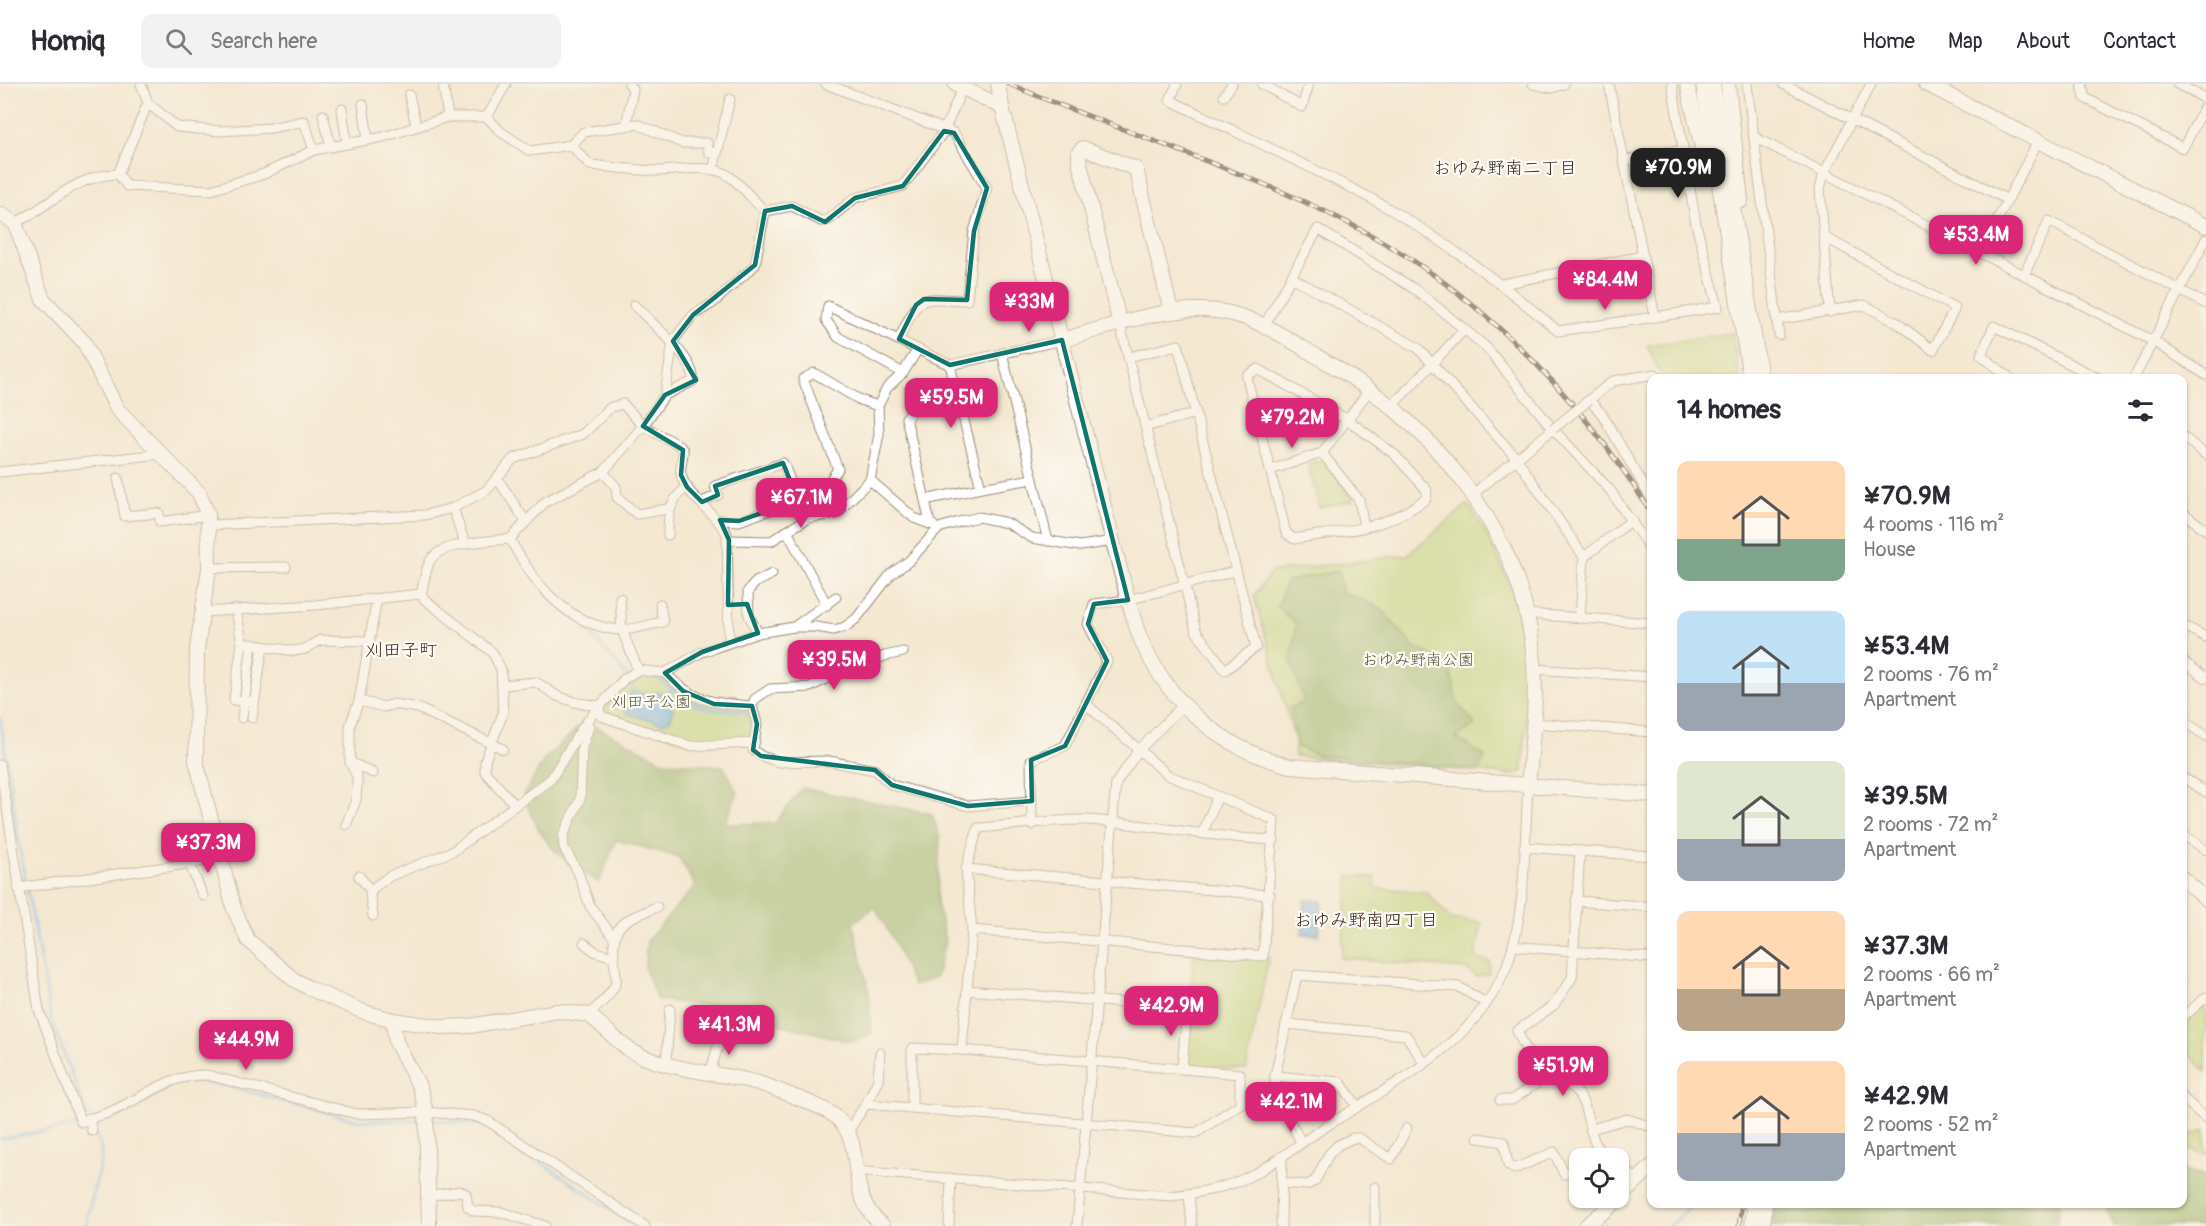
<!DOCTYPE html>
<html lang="en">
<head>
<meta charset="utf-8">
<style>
  body { margin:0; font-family:Pangolin,"Klee One",sans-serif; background:#f2f2f3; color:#2b2b33; height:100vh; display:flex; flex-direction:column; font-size:22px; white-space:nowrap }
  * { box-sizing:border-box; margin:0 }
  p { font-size:20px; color:#7c7c81 }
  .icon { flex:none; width:33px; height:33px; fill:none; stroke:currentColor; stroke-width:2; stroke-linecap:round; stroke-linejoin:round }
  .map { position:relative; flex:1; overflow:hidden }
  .side { position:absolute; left:1647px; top:290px; width:540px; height:834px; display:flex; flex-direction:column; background:#fff; border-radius:12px; box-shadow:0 2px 4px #0004 }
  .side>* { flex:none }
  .tools { position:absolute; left:1569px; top:1064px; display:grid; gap:12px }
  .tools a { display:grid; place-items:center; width:60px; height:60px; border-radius:12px; background:#fff; box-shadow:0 2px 4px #0004; font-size:30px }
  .price { position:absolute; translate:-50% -51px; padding:0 14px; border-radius:12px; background:#db2777; color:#fff; font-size:20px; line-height:39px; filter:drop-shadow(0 2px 3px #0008) }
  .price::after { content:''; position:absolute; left:50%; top:36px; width:18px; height:14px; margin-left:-9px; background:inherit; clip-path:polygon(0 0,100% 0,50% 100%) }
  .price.active { background:#222; color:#fff }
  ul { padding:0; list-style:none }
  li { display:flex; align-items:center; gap:18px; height:150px; padding:0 30px }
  li span { display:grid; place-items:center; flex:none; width:168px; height:120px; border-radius:12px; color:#555 }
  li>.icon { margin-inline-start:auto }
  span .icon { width:72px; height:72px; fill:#fffc; stroke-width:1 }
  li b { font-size:26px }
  h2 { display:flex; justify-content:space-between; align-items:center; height:72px; padding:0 30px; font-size:26px }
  header { display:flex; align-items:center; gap:36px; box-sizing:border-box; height:84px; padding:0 30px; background:#fff; border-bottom:2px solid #e1e1e2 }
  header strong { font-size:28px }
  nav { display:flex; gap:33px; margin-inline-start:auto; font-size:21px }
  .search { width:420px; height:54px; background:#f2f2f3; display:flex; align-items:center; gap:15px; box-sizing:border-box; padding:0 21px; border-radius:12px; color:#7c7c81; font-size:22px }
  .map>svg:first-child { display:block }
  .green { fill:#bcd67c; stroke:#7c804d; stroke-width:1.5 }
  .forest { fill:#95b76c; stroke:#687045; stroke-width:1.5 }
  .water { fill:#6fb3e5; stroke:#556e82; stroke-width:1.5 }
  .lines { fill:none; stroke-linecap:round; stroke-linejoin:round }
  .stream { stroke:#6fb3e5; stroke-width:3 }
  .street-casing { stroke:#988978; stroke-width:11 }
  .secondary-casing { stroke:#988978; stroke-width:16 }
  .street { stroke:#fff; stroke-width:9 }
  .secondary { stroke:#fff; stroke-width:14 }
  .rail-casing { stroke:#3b2a1e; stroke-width:5 }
  .rail { stroke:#fdfcf7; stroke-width:3; stroke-dasharray:9; stroke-linecap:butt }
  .street-bridge-casing { stroke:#988978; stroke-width:11; stroke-linecap:butt }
  .street-bridge { stroke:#fff; stroke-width:9 }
  .marked { fill:none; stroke:#0f766e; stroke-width:4.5; stroke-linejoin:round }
  .labels { text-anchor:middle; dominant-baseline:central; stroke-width:4.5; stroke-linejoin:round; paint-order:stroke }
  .park-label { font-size:16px; fill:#5b5536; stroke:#fdfcf7 }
  .neighbourhood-label { font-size:18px; fill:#3b2a1e; stroke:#fdfcf7 }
</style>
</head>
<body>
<header>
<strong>Homiq</strong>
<div class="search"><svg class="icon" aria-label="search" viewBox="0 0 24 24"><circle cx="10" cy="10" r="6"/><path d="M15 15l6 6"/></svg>Search here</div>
<nav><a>Home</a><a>Map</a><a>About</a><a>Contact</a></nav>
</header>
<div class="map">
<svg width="2206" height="1142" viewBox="0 0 2206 1142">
  <rect width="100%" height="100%" fill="#fdfcf7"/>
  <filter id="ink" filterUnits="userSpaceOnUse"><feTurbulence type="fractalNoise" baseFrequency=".0167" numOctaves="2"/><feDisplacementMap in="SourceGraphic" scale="12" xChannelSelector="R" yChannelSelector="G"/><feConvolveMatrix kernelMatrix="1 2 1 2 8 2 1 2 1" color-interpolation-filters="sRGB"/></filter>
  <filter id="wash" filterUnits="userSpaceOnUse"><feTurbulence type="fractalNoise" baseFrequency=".008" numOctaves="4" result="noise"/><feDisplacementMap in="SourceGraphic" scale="24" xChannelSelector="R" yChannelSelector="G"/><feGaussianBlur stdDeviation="1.35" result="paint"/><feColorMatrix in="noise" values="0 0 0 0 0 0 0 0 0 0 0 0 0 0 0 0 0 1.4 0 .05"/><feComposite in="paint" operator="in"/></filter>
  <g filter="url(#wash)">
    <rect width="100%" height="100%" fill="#f4e8d1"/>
    <!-- green -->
    <g class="green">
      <polygon points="1732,249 1740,294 1662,294 1647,261"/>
      <polygon points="1322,375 1354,416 1319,424 1308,380"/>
      <path d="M1468,420C1498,467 1522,518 1526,575C1529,611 1525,649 1523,686L1516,691L1295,672V657L1254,512L1271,488L1407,471Z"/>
      <polygon points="644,588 668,595 683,610 697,618 750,626 753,635 751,657 691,659 603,630 603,624 629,594"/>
      <polygon points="1349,792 1375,793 1375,804 1427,808 1450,835 1482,839 1475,874 1490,878 1489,890 1476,893 1466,885 1341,874"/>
      <polygon points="1194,869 1269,873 1246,986 1184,982"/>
      <polygon points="2206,918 2206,988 2183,962 2182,938"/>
      <polygon points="2206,1045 2206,1071 2183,1062 2183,1047 2188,1052"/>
    </g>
    <!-- forest -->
    <g class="forest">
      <polygon points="1338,487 1342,508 1381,524 1414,563 1443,576 1452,592 1457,618 1475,640 1456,654 1485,672 1479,686 1317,671 1298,663 1290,624 1304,618 1291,577 1296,540 1277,523 1287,497"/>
      <path d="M585,637L665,678L723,682L738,708L725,740L775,739L802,704L932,730L940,754L937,818L945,857L936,893L913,902L895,859L875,823L853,839L869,908L871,950L852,958L770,938L735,937L705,921L657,916L645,885L647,857L695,802L679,773L616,756L599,798C557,774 539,757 524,711L544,676Z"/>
      <polygon points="2183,1086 2206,1092 2206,1142 2114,1142 2104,1119 2182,1119"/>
      <polygon points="1774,1119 2059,1119 2056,1142 1772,1142"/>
    </g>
    <!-- water -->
    <g class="water">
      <polygon points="632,607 646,611 662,608 668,610 673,625 671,635 663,639 627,630 624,619"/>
      <polygon points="1305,816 1322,817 1319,851 1302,850"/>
    </g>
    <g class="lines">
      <!-- stream -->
      <g class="stream">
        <polyline points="584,541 626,591 634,607"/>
        <path d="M630,597C660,581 670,609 694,620C710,627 728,626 745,628L750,632V640"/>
        <polyline points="665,609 675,606"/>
        <polyline points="0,634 19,761 52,938 88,1034"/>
        <polyline points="191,996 220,1000 360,1037 422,1036"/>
        <polyline points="429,1036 482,1040 498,1049"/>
        <polyline points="0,1055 112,1035 125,1030 168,1004"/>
        <polyline points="518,1063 636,1142"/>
        <polyline points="86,1142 102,1071 100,1061 93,1048"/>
        <polyline points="1669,1142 1695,1119"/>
      </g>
    </g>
  </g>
  <g filter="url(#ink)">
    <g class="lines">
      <defs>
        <g id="street">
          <polyline points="141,0 148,19 177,43 219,47 271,44 304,37 314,66 264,90 211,106 127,102 118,90 148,19"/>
          <polyline points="443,0 448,33"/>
          <path d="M826,0L954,49L987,104L974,147L967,216C916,215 922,208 899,255"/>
          <path d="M1177,0L1170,16C1237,49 1306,80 1372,115C1439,152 1500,198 1558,247L1655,233"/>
          <polyline points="1262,0 1302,23 1309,0"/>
          <polyline points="1533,0 1552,4 1564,0"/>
          <polyline points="1609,0 1655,233 1718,223 1696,140 1672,0"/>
          <polyline points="1747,0 1777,236 1864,221 1896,238 1933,266 1955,224 1824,153"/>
          <polyline points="1783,0 2008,116"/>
          <polyline points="2082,0 2085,14 2183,64 2206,20"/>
          <polyline points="2177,0 2206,15"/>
          <polyline points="409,11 416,41"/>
          <polyline points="1224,12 1232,0"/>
          <polyline points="363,20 368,56"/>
          <polyline points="342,25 347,60"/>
          <polyline points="323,31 331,63"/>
          <polyline points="487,33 506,0"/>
          <polyline points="626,42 633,5 629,0"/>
          <polyline points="1756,54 2153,257 2206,291"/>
          <polyline points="571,61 584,48 637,40 682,59 707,59 709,69 716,68"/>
          <path d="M314,66L383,53L448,33H487L501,48L530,67L571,61L590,81C611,83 633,86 655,87C677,87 704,80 724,89C737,95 753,117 765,127"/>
          <polyline points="1623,77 1683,66"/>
          <polyline points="713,86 730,15"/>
          <path d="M15,139C52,121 74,91 118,90"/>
          <polyline points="1980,169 2038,57"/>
          <polyline points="2024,191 2049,137 2206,220"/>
          <polyline points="1291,193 1418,264 1517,375 1584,473"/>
          <polyline points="1502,200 1643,172"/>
          <path d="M634,221C650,238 696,274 693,297L665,311"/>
          <polyline points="1830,228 1820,105 1824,89 1871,0"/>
          <polyline points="1777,236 1779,251"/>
          <polyline points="1120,240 1196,547 1225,586 1256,563 1178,261 1129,273"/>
          <polyline points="1264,242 1318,145 1416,206 1486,263 1553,345 1610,406 1652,468"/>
          <polyline points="918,265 903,289 887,304 878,322 879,350 870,396 914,434 930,440"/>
          <polyline points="1002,269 1048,457"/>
          <path d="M1258,285L1348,336L1394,370L1427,406L1426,415C1382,447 1346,446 1294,455L1286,449L1248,298L1247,292Z"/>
          <polyline points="903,289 838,253 826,236 828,222 950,281"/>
          <polyline points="2010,294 1981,271 1994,242 2098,294"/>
          <polyline points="2134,294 2206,155"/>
          <polyline points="1392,322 1465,245"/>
          <polyline points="1145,343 1196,329"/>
          <polyline points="2182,352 2206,371"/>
          <polyline points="1270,386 1322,369"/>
          <polyline points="0,388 161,370"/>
          <polyline points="603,388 616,403 617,413 637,430 668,425"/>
          <polyline points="118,394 125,432 159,429 160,438 208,431"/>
          <polyline points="497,394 526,438"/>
          <polyline points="1032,395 981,404 950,281 1062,256"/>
          <polyline points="1473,410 1553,345"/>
          <polyline points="925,416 906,334 916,322 955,311"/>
          <polyline points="1652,416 1602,330 1589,316 1613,297 1655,290 1659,294"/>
          <polyline points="702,418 718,411 715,402 783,379 798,416 739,437 720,436"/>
          <polyline points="453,424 465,460"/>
          <polyline points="841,424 829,398 838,385 803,295 814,289 860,316 878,322"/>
          <polyline points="2182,428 2206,446"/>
          <path d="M210,441L425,431L453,424L487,406L513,375L583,350L611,323L623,320L643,342L677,360L683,366C684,374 679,382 681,390C684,410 717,430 727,450L729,557"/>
          <polyline points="933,441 930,440 925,416 981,404"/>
          <polyline points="1364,443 1359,416 1322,369 1371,304"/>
          <polyline points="787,447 808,434 836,430 870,396"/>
          <path d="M668,451C668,429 669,417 687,403"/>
          <path d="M510,455C534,500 567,542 621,546C634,546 650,540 663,538L660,520"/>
          <polyline points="729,456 771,457 787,447 827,521"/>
          <polyline points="209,484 286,483"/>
          <polyline points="620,514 622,546 638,586"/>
          <polyline points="236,526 242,559 294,567 305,565 320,556 369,557"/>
          <polyline points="204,528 315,521 421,510"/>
          <polyline points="1526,530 1652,539"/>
          <polyline points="1580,534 1584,473 1632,436"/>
          <polyline points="2182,541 2206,553"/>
          <polyline points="794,543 836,513"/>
          <polyline points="758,549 749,532 748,507 756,498 772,490"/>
          <polyline points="242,559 234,616 254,618"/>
          <polyline points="2182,577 2206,594"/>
          <polyline points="1534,585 1652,593"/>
          <path d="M665,589C694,618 712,619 752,622L757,640L753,666L761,672L779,678L829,677L875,686L892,701L968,722L1032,717"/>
          <polyline points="503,601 536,598 557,612 578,619 600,622"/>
          <polyline points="359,617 384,623 394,620 418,624 503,665"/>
          <polyline points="752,622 755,615 770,605 810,603 838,589 885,572 903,568"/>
          <polyline points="242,634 252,560"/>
          <polyline points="252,634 263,562"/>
          <polyline points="2182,636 2206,652"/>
          <polyline points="1534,639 1652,648"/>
          <polyline points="589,642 582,663 580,715 563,752 564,764 578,788 590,822 614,854"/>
          <polyline points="754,659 690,662 601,632 599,627 600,622 624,595 638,586 665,589 702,568 758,549 794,543 816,543 834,546 845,543 856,535 891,490 909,477 939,444 962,437 979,433 1007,439 1032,454 1080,462 1113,457"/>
          <polyline points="350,678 373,689"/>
          <path d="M0,681L39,926L81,1038C91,1033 102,1032 112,1027C145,1013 169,990 207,991L357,1030L426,1028L474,1032L488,1037L645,1142"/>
          <polyline points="2182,693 2206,708"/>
          <path d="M514,720L485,688V677L503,629L501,585L492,568L424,515L421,510C424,499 425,487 430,477C440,458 491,457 510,455L545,418L603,388L643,342L665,311L673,257L693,231L713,219L755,181L765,127L792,122L821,137L828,136L855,114L903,102L944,47L963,3"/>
          <polyline points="346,741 356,716 357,700 357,693 350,678 350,641 359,617 377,514"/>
          <polyline points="1032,741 1031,676 1065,662 1107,577 1088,540 1094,520 1128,516 1235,487"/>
          <polyline points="1203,748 1217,714"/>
          <polyline points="2182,750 2206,766"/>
          <polyline points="1580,767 1652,772"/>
          <polyline points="189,779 203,812"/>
          <polyline points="966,785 1270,811"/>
          <polyline points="359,792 371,807"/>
          <polyline points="18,804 222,775"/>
          <polyline points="1576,817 1652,823"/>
          <polyline points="373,832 370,810 373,804 390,792 453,767 551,695 582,644 594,629 599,627"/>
          <polyline points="972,846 1263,872 1274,736 1168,691 1086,620"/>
          <polyline points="584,859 596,868 613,873"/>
          <polyline points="1513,862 1652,874"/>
          <polyline points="967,906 1187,924 1182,985"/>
          <path d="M589,931C598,921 612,911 616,898C617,891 614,881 614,874C611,837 626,836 657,823"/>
          <polyline points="2182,934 2206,913"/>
          <polyline points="1286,940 1406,951 1424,979"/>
          <path d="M962,966L972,846L966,785L978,744C1012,742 1053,735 1087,736C1150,740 1211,754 1274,756"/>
          <polyline points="666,979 670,925"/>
          <polyline points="710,988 723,947"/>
          <polyline points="1275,992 1340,998 1357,1022"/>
          <path d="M1541,996H1563C1598,1016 1580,1057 1609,1074"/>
          <polyline points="2182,1013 2206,1035"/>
          <polyline points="1500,1016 1512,1016 1541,996 1517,947 1554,921 1572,894 1580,767 1524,763"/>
          <polyline points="866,1020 878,996 880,969"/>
          <polyline points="89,1034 92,1047"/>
          <polyline points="1591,1045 1627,1035 1652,1043"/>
          <polyline points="848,1047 866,1020 1196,1049 1240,1020 1240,990 962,966 912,964 912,1024"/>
          <polyline points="1478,1054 1504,1058 1508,1081 1514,1085 1554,1068 1564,1090 1580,1081"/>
          <polyline points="1301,1058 1275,1009 1275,992 1297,891 1459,903 1486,919"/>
          <polyline points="1618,1080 1637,1096"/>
          <path d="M855,1087L1170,1112C1199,1109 1228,1104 1254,1090C1280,1076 1304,1056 1330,1040C1394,999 1474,961 1505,886C1527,832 1524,760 1528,702"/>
          <polyline points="1282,1099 1307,1101 1315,1097 1329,1070 1338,1061 1353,1054 1359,1054 1391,1075 1407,1044"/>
          <polyline points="1375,1103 1375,1142"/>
          <polyline points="1189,1110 1192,1142"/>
          <polyline points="427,1112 461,1107 466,1110 468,1123 474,1127 501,1128 545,1142"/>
          <polyline points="949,1142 951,1094"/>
          <polyline points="1077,1142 1116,699 1138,667 1183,621"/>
          <polyline points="1281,1142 1282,1073"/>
        </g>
        <g id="secondary">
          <polyline points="955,0 1002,23"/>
          <path d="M998,0L1002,23L1128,516C1133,530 1136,546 1143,560C1171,622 1225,666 1290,682L1652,711"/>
          <polyline points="1687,0 1708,89"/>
          <polyline points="1703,0 1750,294"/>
          <polyline points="1713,0 1761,294"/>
          <polyline points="1728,0 1741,117"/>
          <polyline points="1926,0 2206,142"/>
          <path d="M0,130L15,139L43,215L84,258L117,325L199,409L208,431L209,484L197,565L196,677L234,825L248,856L293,895L311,905L364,928L393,936L442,943L470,942L558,927L589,931C604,942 618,960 635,969C671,987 717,988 755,998C770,1002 784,1009 798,1014C810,1019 822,1023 832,1030C871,1058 840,1107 883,1142"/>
          <polyline points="1120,240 1079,76 1079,68 1083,64 1136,85 1171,227"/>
          <path d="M1062,256C1112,242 1165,221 1217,227C1255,231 1291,257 1323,276C1429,336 1519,442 1533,566C1538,612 1532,657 1528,702"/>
          <polyline points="2182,794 2206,815"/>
          <polyline points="393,936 396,958 420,1004 426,1028 429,1142"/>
          <polyline points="1586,1142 1612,1121 1652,1082"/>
          <polyline points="1752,1142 1755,1119"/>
          <polyline points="1763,1142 1765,1119"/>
        </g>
      </defs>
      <!-- street casing -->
      <use href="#street" class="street-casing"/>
      <!-- secondary casing -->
      <use href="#secondary" class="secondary-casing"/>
      <!-- street -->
      <use href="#street" class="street"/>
      <!-- secondary -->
      <use href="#secondary" class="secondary"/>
      <defs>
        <g id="rail">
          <path d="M1009,0C1121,48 1238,83 1346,138C1473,201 1578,310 1652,430"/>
          <polyline points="1739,1142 1742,1119"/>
        </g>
      </defs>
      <!-- rail casing -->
      <use href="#rail" class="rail-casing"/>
      <!-- rail -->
      <use href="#rail" class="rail"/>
      <defs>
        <polyline id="street-bridge" points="1553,345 1589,316"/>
      </defs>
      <!-- street-bridge casing -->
      <use href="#street-bridge" class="street-bridge-casing"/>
      <!-- street-bridge -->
      <use href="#street-bridge" class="street-bridge"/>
    </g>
  </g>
  <!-- marked area -->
  <path d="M0 0H2206V1142H0ZM944,47L954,49L987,104L974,147L967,216L924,215L916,221L899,255L950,281L1062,256L1128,516L1094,520L1088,540L1107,577L1065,662L1031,676L1032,717L968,722L892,701L875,686L761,672L753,666L757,640L752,622L714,620L683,607L665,589L702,568L758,549L747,520L728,521L729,456L720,436L739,437L798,416L783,379L715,402L718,411L702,418L687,403L681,391L683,366L643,342L665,311L696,296L673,257L693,231L755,181L765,127L792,122L825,138L855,114L903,102Z" fill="#f4e8d1" fill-opacity=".55" fill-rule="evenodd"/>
  <path class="marked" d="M944,47L954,49L987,104L974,147L967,216L924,215L916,221L899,255L950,281L1062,256L1128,516L1094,520L1088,540L1107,577L1065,662L1031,676L1032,717L968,722L892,701L875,686L761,672L753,666L757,640L752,622L714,620L683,607L665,589L702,568L758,549L747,520L728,521L729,456L720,436L739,437L798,416L783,379L715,402L718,411L702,418L687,403L681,391L683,366L643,342L665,311L696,296L673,257L693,231L755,181L765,127L792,122L825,138L855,114L903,102Z"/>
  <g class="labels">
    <!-- park labels -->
    <g class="park-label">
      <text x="1418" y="576">おゆみ野南公園</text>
      <text x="651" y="618">刈田子公園</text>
    </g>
    <!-- neighbourhood labels -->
    <g class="neighbourhood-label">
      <text x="1505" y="84">おゆみ野南二丁目</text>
      <text x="401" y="566">刈田子町</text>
      <text x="1366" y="836">おゆみ野南四丁目</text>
    </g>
  </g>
</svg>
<div class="tools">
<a><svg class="icon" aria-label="locate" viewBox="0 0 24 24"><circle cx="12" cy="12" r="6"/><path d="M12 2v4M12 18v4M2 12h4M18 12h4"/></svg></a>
</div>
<b class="price active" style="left:1678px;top:115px">¥70.9M</b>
<b class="price" style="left:1976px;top:182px">¥53.4M</b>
<b class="price" style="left:1605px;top:227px">¥84.4M</b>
<b class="price" style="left:1029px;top:249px">¥33M</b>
<b class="price" style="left:951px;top:345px">¥59.5M</b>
<b class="price" style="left:1292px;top:365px">¥79.2M</b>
<b class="price" style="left:801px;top:445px">¥67.1M</b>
<b class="price" style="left:834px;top:607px">¥39.5M</b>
<b class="price" style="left:208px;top:790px">¥37.3M</b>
<b class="price" style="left:1171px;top:953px">¥42.9M</b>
<b class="price" style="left:729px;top:972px">¥41.3M</b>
<b class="price" style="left:246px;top:987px">¥44.9M</b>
<b class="price" style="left:1563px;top:1013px">¥51.9M</b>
<b class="price" style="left:1291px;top:1049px">¥42.1M</b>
<section class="side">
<h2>14 homes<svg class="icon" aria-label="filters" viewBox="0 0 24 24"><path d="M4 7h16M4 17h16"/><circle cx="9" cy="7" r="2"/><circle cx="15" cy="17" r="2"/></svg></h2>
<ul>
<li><span style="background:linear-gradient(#ffd9b3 65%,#7fa58c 0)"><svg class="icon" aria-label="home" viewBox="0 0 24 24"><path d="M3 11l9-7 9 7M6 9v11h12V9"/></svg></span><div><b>¥70.9M</b><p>4 rooms · 116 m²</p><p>House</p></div></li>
<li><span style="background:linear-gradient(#bfe0f5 60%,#9aa5b1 0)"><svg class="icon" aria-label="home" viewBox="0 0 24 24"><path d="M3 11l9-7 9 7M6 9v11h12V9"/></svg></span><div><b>¥53.4M</b><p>2 rooms · 76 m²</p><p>Apartment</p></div></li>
<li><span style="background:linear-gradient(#dfe7d0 65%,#9aa5b1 0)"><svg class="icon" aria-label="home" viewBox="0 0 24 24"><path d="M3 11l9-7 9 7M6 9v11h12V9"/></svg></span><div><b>¥39.5M</b><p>2 rooms · 72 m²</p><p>Apartment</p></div></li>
<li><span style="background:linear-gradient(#ffd9b3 65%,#b9a48a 0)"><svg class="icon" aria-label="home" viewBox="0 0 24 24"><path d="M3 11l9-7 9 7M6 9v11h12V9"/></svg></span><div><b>¥37.3M</b><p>2 rooms · 66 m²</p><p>Apartment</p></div></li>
<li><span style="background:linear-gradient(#ffd9b3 60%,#9aa5b1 0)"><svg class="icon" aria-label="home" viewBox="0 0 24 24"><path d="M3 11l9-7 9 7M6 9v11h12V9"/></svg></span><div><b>¥42.9M</b><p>2 rooms · 52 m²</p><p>Apartment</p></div></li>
</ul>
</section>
</div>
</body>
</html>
